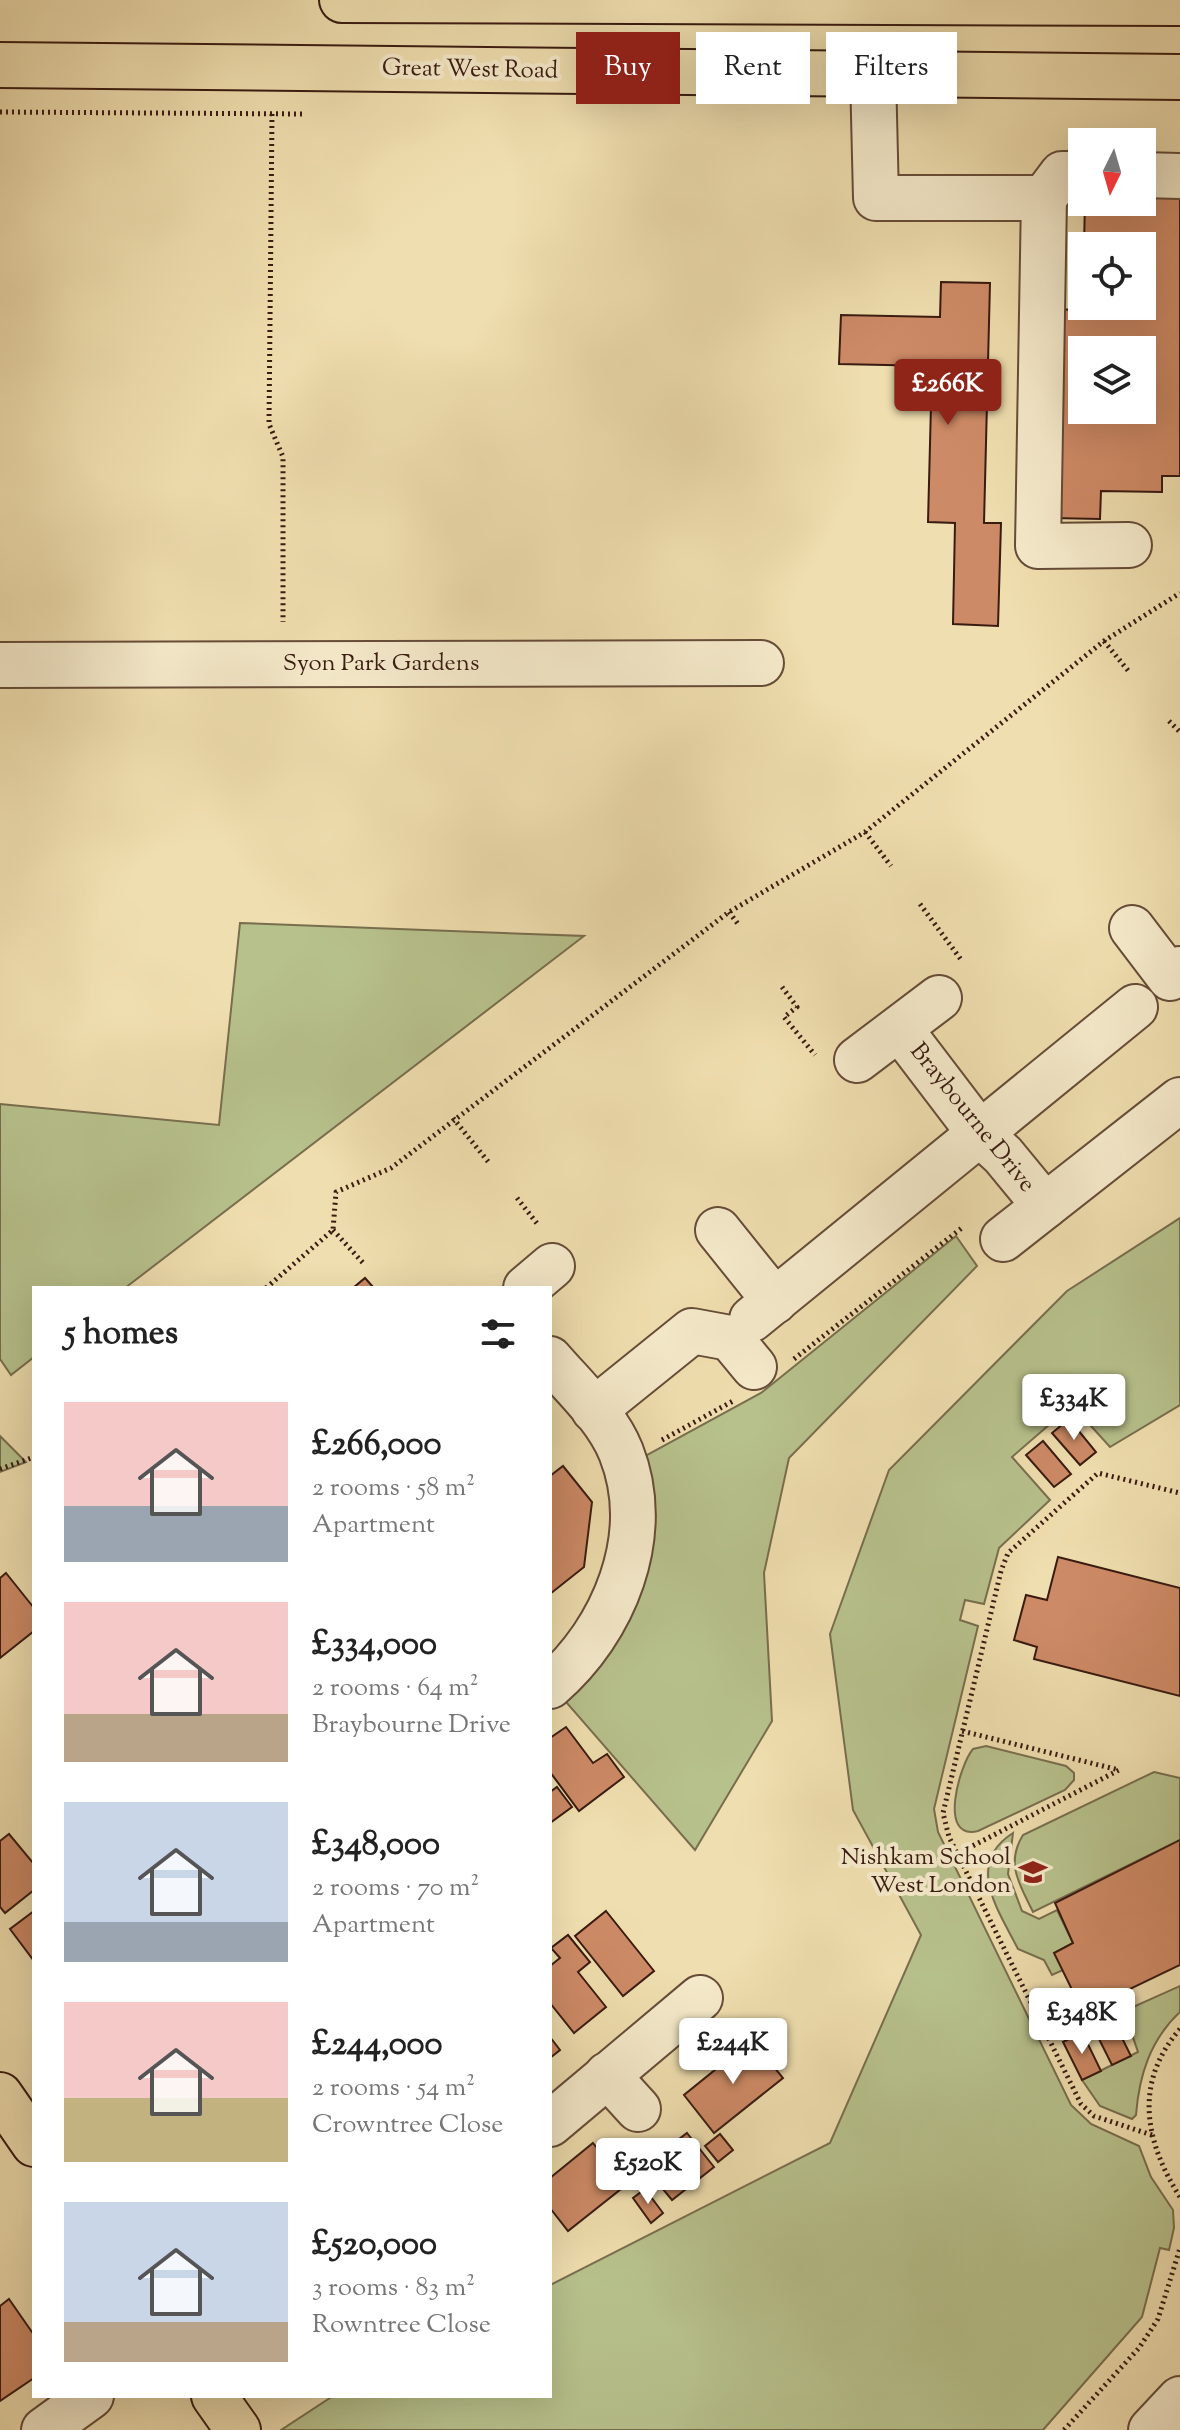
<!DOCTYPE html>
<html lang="en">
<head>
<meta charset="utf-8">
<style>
  body { margin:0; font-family:"Sorts Mill Goudy",serif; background:#f2f2f2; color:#222; height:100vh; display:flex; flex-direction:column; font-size:30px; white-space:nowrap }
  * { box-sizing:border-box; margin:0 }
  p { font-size:26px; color:#767676 }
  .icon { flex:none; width:44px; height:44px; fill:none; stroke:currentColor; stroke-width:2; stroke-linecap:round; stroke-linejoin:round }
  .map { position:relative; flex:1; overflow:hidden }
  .drawer { position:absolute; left:32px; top:1286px; width:520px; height:1112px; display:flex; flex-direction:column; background:#fff; border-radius:0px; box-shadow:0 8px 32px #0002 }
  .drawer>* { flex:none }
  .top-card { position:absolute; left:576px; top:32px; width:484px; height:72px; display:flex; gap:16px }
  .needle { width:52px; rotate:185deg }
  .tools { position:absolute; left:1068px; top:128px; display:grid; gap:16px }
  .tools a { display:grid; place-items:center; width:88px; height:88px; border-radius:0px; background:#fff; box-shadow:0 8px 32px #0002; font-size:40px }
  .price { position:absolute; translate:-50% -68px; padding:0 18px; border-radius:8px; background:#fff; color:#222; font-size:26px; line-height:52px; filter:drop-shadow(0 2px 4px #0008) }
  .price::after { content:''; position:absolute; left:50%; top:48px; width:24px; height:18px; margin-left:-12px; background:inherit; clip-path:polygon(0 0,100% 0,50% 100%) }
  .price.selected { background:#8f2418; color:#fff }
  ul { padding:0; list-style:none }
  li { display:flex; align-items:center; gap:24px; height:200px; padding:0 32px }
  li span { display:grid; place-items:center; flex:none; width:224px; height:160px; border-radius:0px; color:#555 }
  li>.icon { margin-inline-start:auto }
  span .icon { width:96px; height:96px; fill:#fffc; stroke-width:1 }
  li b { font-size:34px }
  h2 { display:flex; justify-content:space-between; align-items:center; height:96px; padding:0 32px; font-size:34px }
  .pill { padding:0 28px; border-radius:0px; background:#fff; box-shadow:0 8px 32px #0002; font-size:28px; line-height:72px }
  .pill.selected { background:#8f2418; color:#fff }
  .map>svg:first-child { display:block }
  .green { fill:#b7c18c; stroke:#786e4e; stroke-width:2 }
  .building { fill:#cd8a66; stroke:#391b11; stroke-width:2; fill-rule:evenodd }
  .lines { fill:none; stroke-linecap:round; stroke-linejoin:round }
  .minor-casing { stroke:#664c38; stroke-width:48 }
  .major-casing { stroke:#391b11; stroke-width:48 }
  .highway-casing { stroke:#391b11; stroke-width:48 }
  .path { stroke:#391b11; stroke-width:5; stroke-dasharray:2 4; stroke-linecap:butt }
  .minor { stroke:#f5eacb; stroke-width:44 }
  .major { stroke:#efdeaf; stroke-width:44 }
  .highway { stroke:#efdeaf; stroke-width:44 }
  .labels { text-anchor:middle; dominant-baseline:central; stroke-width:8; stroke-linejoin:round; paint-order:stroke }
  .street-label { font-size:24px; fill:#391b11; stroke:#f5eacb }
  .poi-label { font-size:24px; fill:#391b11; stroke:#f5eacb; text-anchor:end }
</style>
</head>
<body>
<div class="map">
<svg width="1180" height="2430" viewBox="0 0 1180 2430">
  <rect width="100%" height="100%" fill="#efdeaf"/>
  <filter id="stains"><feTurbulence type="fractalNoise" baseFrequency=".0025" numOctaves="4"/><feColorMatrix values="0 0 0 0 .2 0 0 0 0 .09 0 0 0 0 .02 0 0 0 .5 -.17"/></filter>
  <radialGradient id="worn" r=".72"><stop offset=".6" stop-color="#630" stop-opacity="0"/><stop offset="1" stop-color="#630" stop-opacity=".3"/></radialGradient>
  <!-- green -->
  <g class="green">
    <polygon points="240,923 584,936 125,1288 34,1288 34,1357 11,1375 0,1359 0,1104 219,1125"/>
    <polygon points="1180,1218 1180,1405 1110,1447 1072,1405 1012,1457 1050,1500 999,1548 984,1604 965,1600 960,1620 978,1626 934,1809 938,1832 1071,2105 1091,2124 1139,2146 1151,2177 1173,2210 1174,2228 1169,2250 1160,2248 1142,2317 1043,2430 281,2430 333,2396 550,2396 550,2285 830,2143 921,1935 853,1810 830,1634 889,1470 1067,1291"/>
    <polygon points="956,1236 977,1266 789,1458 764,1573 772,1721 695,1850 566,1702 619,1623 634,1462 761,1393"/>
    <polygon points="0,1436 26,1462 0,1472"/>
    <path d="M986,1746L1066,1766L1074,1773V1780L1065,1790L978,1831C937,1841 960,1764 973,1749Z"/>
    <path d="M1154,1772L1180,1778V1840L1033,1912C1020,1885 1005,1864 1023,1835Z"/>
    <path d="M1013,1833L1008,1874L1022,1911L1039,1919L1057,1910L1073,1943L1055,1953L1063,1970L1052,1975L1044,1960L1018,1949C999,1911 964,1864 1013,1833Z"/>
    <path d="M1180,1986V2012C1150,2040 1139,2076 1136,2115L1132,2119L1100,2106L1082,2080L1138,2052L1124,2011Z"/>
  </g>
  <!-- building -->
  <g class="building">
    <path d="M1142,186H1180V476H1162V492L1101,491L1100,519L1052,518L1057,310L1142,306V246H1084L1085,202H1142ZM1082,350H1142V410H1082Z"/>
    <polygon points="941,282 990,283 984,523 1001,523 998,626 953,624 955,523 928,522 932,366 839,364 841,315 940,317"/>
    <polygon points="365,1278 374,1288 353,1288"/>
    <polygon points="1069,1419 1096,1452 1080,1465 1052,1433"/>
    <polygon points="1043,1441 1071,1474 1054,1487 1026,1455"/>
    <polygon points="563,1466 592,1502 584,1567 550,1594 550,1476"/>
    <polygon points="1058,1557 1180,1588 1180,1696 1034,1659 1037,1647 1014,1640 1026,1595 1047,1600"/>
    <polygon points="6,1573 34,1608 34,1631 0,1658 0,1578"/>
    <polygon points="566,1727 593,1763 607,1754 624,1777 579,1811 550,1772 550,1738"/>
    <polygon points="557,1787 572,1807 550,1823 550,1792"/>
    <polygon points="9,1834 34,1864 34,1890 5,1913 0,1907 0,1841"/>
    <polygon points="1180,1840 1180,1965 1103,2002 1099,1994 1079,2004 1054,1953 1073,1943 1055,1903"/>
    <polygon points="34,1911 34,1961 10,1929"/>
    <polygon points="606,1911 654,1971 623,1996 575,1936"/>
    <polygon points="568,1935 590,1962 578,1972 606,2007 574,2033 550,2003 550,1966 560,1958 551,1948"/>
    <polygon points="1112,2018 1131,2056 1112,2065 1093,2027"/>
    <polygon points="1082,2032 1101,2071 1082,2080 1063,2042"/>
    <polygon points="550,2037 560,2050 550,2058"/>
    <polygon points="752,2040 783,2078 714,2133 684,2095"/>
    <polygon points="687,2133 714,2167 672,2200 644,2166"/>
    <polygon points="720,2134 733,2150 718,2162 705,2146"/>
    <polygon points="593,2143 626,2185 568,2231 550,2208 550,2178"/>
    <polygon points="645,2189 663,2213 651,2223 633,2198"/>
    <polygon points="9,2299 34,2335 34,2378 0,2401 0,2306"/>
  </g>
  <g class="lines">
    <defs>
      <g id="minor">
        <polyline points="873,74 876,198 1044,198 1038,546 1129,545"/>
        <polyline points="1142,175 1180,176"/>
        <polyline points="1044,198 1062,174 1082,174"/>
        <polyline points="0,665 761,663"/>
        <polyline points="1132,928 1170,978 1180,969"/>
        <polyline points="900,1029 980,1134 1003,1155 1045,1206"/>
        <polyline points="857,1060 939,998"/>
        <polyline points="718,1230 775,1301"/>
        <polyline points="1003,1239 1180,1100"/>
        <polyline points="526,1288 552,1266"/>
        <polyline points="752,1319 1135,1007"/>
        <path d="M550,1359C574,1387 607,1417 621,1452C654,1535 614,1631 550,1686"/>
        <polyline points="594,1410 692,1331 730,1338 754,1367"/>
        <polyline points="607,2075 638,2109"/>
        <polyline points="550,2124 700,1998"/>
        <polyline points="44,2430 91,2396"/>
        <polyline points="1151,2430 1180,2399"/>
      </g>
      <g id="major">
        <polyline points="0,2095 34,2144"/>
        <polyline points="214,2396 238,2430"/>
      </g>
      <g id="highway">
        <polyline points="342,0 1180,3"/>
        <polyline points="0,65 1180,77"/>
      </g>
    </defs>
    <!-- minor casing -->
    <use href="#minor" class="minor-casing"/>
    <!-- major casing -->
    <use href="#major" class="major-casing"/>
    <!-- highway casing -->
    <use href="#highway" class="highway-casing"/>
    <!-- path -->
    <g class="path">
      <polyline points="0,112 303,114"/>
      <polyline points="272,114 269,424 283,457 283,622"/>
      <polyline points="1104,641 1130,673"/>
      <polyline points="1169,721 1180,732"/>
      <polyline points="865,832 891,866"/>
      <polyline points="920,904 962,961"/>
      <polyline points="729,912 738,924"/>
      <polyline points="782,987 797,1007 784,1017 815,1055"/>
      <polyline points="453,1118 490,1164"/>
      <polyline points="517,1198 539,1226"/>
      <polyline points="333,1230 364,1264"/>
      <polyline points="266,1288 333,1230 336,1192 391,1168 729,912 865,832 1104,641 1180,593"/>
      <polyline points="794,1359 963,1227"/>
      <polyline points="662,1440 733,1401"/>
      <polyline points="0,1469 34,1457"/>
      <polyline points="957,1854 1119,1770 962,1731"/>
      <path d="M1180,2029C1133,2083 1145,2142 1180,2197"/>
      <polyline points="1152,2135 1094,2116 1081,2104 949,1837 943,1813 1001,1571 1008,1553 1098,1473 1180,1493"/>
      <polyline points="1064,2430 1139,2348 1158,2319 1180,2248"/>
    </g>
    <!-- minor -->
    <use href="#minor" class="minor"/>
    <!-- major -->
    <use href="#major" class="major"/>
    <!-- highway -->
    <use href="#highway" class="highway"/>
  </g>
  <!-- icons -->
  <defs>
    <symbol id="school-bare" viewBox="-9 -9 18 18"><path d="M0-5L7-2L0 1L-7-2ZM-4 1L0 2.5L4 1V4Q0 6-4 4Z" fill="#8f2418" stroke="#f5eacb" stroke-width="2.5" paint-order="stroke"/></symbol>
  </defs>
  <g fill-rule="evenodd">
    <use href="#school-bare" x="1013" y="1852" width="40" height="40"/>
  </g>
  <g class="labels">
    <!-- street labels -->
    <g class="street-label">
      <text transform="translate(470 70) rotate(1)">Great West Road</text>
      <text x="381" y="664">Syon Park Gardens</text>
      <text transform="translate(972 1118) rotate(51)">Braybourne Drive</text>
    </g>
    <!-- poi labels -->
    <g class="poi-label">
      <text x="1011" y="1858">Nishkam School<tspan x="1011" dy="28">West London</tspan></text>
    </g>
  </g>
  <rect width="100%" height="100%" filter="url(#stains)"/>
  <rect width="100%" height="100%" fill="url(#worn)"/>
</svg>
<div class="tools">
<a><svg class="needle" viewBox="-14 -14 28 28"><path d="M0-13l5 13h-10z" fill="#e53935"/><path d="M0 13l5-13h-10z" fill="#767676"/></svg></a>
<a><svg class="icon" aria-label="locate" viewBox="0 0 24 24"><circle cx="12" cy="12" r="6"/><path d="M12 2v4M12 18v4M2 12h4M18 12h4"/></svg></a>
<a><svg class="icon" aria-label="layers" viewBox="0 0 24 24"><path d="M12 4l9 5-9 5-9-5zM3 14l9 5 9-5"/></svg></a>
</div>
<b class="price selected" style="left:948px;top:427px">£266K</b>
<b class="price" style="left:1074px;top:1442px">£334K</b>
<b class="price" style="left:1082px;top:2056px">£348K</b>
<b class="price" style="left:733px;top:2086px">£244K</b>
<b class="price" style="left:648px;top:2206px">£520K</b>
<div class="top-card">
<a class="pill selected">Buy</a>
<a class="pill">Rent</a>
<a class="pill">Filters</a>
</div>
<section class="drawer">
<h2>5 homes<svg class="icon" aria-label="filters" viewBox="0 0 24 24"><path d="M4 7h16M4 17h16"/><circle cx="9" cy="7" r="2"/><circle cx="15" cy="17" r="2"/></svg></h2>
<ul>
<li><span style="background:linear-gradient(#f6c9c9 65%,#9aa5b1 0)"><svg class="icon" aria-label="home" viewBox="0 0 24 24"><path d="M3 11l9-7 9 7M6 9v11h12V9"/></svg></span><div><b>£266,000</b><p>2 rooms · 58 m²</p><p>Apartment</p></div></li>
<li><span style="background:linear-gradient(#f6c9c9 70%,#b9a48a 0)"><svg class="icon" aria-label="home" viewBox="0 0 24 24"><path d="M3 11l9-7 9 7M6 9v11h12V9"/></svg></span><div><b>£334,000</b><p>2 rooms · 64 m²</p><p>Braybourne Drive</p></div></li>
<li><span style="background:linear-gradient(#c9d6e8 75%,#9aa5b1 0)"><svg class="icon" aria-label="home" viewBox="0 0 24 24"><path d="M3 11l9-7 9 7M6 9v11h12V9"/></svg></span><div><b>£348,000</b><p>2 rooms · 70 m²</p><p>Apartment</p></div></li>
<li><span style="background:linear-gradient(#f6c9c9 60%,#c2b280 0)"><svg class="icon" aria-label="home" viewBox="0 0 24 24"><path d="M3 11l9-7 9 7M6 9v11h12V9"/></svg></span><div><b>£244,000</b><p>2 rooms · 54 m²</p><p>Crowntree Close</p></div></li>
<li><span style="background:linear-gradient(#c9d6e8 75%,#b9a48a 0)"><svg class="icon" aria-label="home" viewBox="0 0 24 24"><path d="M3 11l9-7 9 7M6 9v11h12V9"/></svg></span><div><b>£520,000</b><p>3 rooms · 83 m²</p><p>Rowntree Close</p></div></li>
</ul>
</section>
</div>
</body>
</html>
